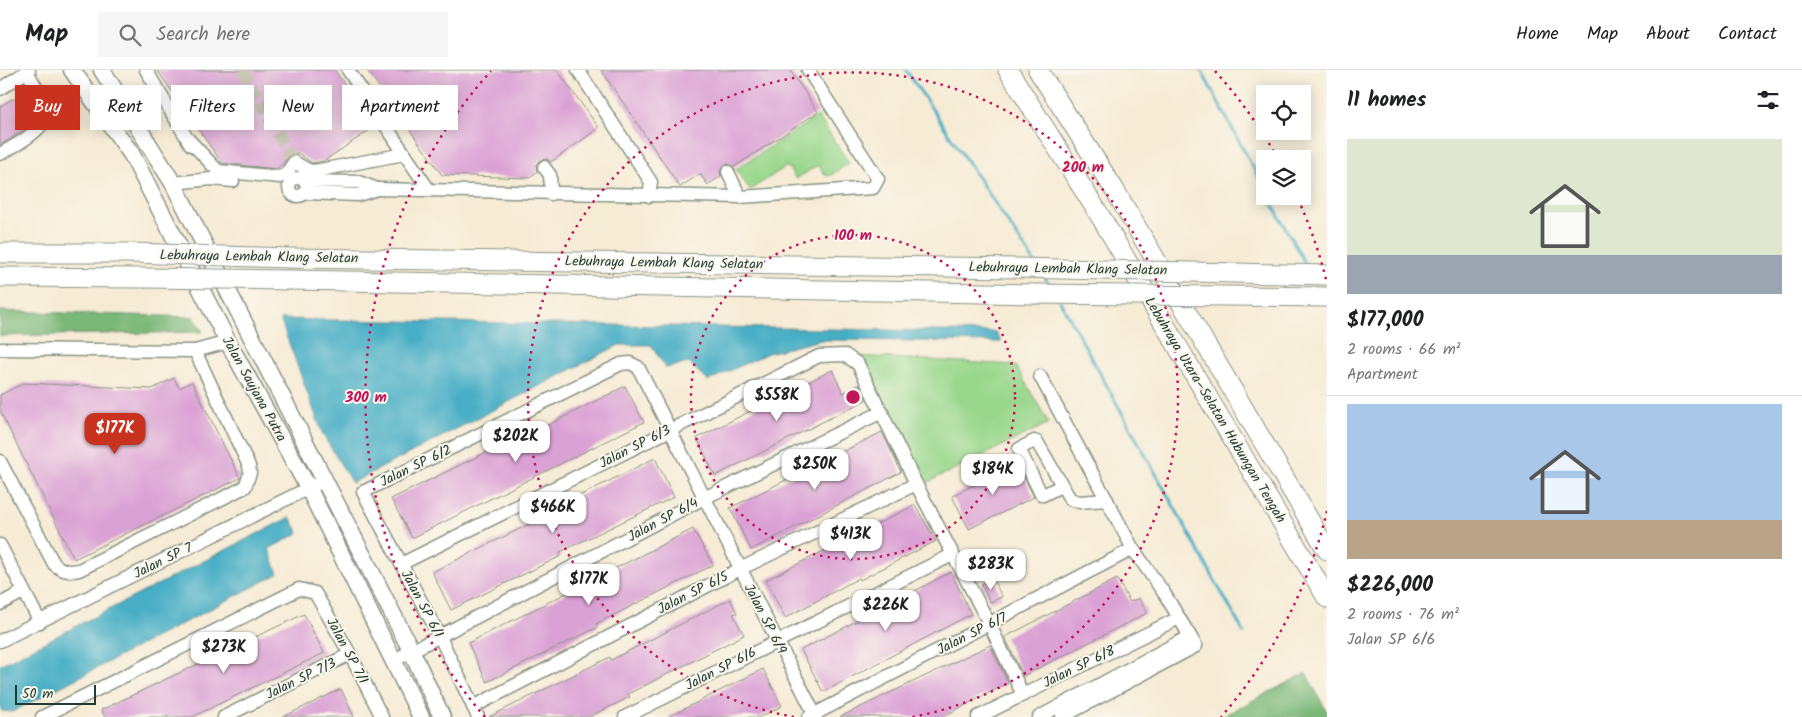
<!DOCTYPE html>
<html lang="en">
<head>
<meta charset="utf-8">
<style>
  body { margin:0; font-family:Kalam,sans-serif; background:#f6f6f6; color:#202124; height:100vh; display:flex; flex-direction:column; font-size:19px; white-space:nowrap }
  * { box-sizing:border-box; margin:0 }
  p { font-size:16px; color:#757577 }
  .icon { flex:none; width:28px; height:28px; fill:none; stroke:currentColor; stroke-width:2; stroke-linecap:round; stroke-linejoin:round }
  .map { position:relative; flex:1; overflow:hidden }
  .side { display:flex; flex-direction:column; background:#fff; width:475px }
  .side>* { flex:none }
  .banner { position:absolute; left:15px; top:15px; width:475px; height:45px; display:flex; gap:10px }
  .tools { position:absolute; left:1256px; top:15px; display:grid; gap:10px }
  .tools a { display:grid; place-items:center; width:55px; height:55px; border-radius:0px; background:#fff; box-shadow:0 2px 12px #0003; font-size:25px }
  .scale { position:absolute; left:15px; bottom:12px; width:81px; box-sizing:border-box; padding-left:5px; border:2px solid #1f3d34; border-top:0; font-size:14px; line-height:18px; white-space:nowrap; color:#1f3d34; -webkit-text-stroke:4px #fbf7ec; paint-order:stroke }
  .price { position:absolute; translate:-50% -42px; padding:0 11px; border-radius:10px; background:#fff; color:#222; font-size:16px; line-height:32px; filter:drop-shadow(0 1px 2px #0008) }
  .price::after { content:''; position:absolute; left:50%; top:30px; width:15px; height:11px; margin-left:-8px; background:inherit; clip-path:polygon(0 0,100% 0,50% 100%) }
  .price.active { background:#c8321e; color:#fff }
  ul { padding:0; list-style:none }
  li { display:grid; align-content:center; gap:10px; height:265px; padding:0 20px }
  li+li { border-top:1px solid #e0e0e0 }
  li span { display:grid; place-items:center; height:155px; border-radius:0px; color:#555 }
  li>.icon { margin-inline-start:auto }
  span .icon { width:90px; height:90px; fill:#fffc; stroke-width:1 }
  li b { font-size:21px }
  h2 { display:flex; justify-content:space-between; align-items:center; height:60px; padding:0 20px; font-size:21px }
  .pill { padding:0 18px; border-radius:0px; background:#fff; box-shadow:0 2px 12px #0003; font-size:18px; line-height:45px }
  .pill.active { background:#c8321e; color:#fff }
  header { display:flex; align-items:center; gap:30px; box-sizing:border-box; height:70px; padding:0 25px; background:#fff; border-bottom:1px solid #e0e0e0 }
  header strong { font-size:24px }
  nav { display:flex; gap:28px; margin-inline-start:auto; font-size:18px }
  .search { width:350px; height:45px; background:#f6f6f6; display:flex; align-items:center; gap:12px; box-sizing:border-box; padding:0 18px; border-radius:0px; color:#757577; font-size:19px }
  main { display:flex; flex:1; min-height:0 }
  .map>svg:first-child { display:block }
  .green { fill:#99d78c; stroke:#5c8a60 }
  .forest { fill:#7ab878; stroke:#4c7a56 }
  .water { fill:#46aec5; stroke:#32767c }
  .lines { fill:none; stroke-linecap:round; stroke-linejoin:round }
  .stream { stroke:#46aec5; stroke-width:3 }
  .building { fill:#daa1d4 }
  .minor-tunnel { stroke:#cbc8b5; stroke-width:12; stroke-dasharray:12 6; stroke-linecap:butt }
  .minor-casing { stroke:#8a9484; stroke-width:15 }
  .major-casing { stroke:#8a9484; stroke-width:19 }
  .highway-casing { stroke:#8a9484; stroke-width:21 }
  .minor { stroke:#fff; stroke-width:12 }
  .major { stroke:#fff; stroke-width:16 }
  .highway { stroke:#fff; stroke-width:19 }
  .highway-bridge-casing { stroke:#8a9484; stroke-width:21; stroke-linecap:butt }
  .highway-bridge { stroke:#fff; stroke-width:19 }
  .ring { fill:none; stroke:#c2185b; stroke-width:2.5; stroke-dasharray:2.5 5 }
  .labels { text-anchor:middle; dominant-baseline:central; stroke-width:4; stroke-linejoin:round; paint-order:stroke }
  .street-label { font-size:14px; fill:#1f3d34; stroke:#fbf7ec }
  .centre { fill:#c2185b; stroke:#fbf7ec; stroke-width:2.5 }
  .ring-label { font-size:15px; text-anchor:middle; font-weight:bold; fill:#c2185b; stroke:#fbf7ec; stroke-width:4; stroke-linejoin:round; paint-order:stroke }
</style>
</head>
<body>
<header>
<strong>Map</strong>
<div class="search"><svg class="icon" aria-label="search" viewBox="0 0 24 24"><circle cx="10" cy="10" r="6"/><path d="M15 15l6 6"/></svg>Search here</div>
<nav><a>Home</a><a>Map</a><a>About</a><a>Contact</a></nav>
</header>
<main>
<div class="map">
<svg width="1327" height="647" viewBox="0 0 1327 647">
  <rect width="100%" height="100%" fill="#fbf7ec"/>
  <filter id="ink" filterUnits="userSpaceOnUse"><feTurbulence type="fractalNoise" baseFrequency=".02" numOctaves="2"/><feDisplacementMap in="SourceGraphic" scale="10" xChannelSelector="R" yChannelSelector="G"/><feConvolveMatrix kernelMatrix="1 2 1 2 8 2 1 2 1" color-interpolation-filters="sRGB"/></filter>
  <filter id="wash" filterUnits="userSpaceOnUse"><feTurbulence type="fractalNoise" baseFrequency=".0096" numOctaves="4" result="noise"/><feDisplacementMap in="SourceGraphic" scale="20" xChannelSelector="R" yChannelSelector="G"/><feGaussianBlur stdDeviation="1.12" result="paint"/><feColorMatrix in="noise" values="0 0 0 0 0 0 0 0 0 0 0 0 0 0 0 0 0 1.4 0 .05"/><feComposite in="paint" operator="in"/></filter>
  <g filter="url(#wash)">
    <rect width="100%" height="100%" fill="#f6ebd5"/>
    <!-- green -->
    <g class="green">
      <polygon points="818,46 849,93 831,105 826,106 818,95 796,109 787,96 750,120 736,99"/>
      <polygon points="858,286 1015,295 1049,353 922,415"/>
    </g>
    <!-- forest -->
    <g class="forest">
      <polygon points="0,241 194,247 203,262 0,266"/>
      <polygon points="1306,603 1327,642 1327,647 1221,647"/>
    </g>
    <!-- water -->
    <g class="water">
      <polygon points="280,249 996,262 1001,272 821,270 768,283 708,311 689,293 666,298 651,275 619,275 352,413 323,365"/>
      <polygon points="290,447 299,463 269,479 278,504 12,642 2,641 0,637 0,595"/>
    </g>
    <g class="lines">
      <!-- stream -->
      <g class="stream">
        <polyline points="906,0 1035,193"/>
        <polyline points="1201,0 1265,120"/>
        <polyline points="1268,126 1308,199"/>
        <polyline points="1044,206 1051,218"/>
        <polyline points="1060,231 1244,563"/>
      </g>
    </g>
    <g id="blocks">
      <!-- building -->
      <g class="building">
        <polygon points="157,0 335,0 374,57 324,91 312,93 298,83 290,85 277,99 222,93"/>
        <polygon points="367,0 557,0 599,58 551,92 547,89 540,90 536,94 537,102 528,108 442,105"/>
        <polygon points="601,0 790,0 818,42 734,97 729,94 724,95 720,101 721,106 708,115 700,104 680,117"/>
        <polygon points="12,29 22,30 36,48 27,58 0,75 0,37"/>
        <polygon points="832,300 843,323 859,315 866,330 715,406 697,368"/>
        <polygon points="174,308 179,318 192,312 240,408 74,489 0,341 0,325 24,313 152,319"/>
        <polygon points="625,316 644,352 412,468 391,429 501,375 503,378"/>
        <polygon points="882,362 901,402 751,480 730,438"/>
        <polygon points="655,388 674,427 560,482 561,486 451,540 432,502 548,445 547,442"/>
        <polygon points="1017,393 1034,427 969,459 952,426"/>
        <polygon points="915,435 936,471 860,510 859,508 785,548 766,510"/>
        <polygon points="693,459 713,495 596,554 598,557 487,612 468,573"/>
        <polygon points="951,502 971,544 823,622 801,580"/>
        <polygon points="993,509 1002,527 990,532 981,514"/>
        <polygon points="1117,509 1130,532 1139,528 1147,543 1023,606 1005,567"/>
        <polygon points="730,529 737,543 733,544 744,565 628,624 630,627 589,647 489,647 610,587 611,590"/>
        <polygon points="304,544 324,583 192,647 105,647 101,640"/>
        <polygon points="990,575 1008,613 942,647 840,647"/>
        <polygon points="763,599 782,636 760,647 668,647"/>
        <polygon points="341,619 354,647 283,647"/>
      </g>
    </g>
  </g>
  <g filter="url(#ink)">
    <use href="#blocks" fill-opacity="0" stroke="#8a9484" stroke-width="1"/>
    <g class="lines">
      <!-- minor-tunnel -->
      <polyline class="minor-tunnel" points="242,0 294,92"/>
      <defs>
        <g id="minor">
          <polyline points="146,0 191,75"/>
          <polyline points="348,0 429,120"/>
          <polyline points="578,0 651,112 649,126"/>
          <polyline points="0,19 29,0"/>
          <polyline points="188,69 218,101 280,107 286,104 294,92 310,101 320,100 404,84"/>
          <path d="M0,84C15,76 54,55 47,36L26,0"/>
          <polyline points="544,97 550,105 551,124"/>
          <polyline points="728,102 740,127"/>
          <circle cx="298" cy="117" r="9"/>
          <polyline points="304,111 359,112 377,119 358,125 305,123"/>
          <polyline points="173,113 211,109 233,111"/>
          <polyline points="377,119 740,127 873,118 878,109 808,0"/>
          <polyline points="0,279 195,281 228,272"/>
          <polyline points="1040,306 1133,479 1164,523 1196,576 1062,647"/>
          <path d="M0,391L54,494C62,501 68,502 79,500L245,417L250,403L249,396L195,281"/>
          <polyline points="1061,416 1043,425 1041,424 1019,379 1034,371 1037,372 1070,429 1079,432 1107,430"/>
          <polyline points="0,475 40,552"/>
          <polyline points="401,494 819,286 845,285 858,294 916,414 990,555 1023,625"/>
          <polyline points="0,534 23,522"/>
          <polyline points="0,571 325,410"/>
          <polyline points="394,590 704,428 882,342"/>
          <polyline points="473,637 740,499 916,414"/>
          <polyline points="42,647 299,519 315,523 350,584 382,647"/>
          <polyline points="224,647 350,584"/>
          <polyline points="478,647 440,567 363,422 621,294 630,293 638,297 816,647"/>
          <polyline points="625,647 952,485"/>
          <polyline points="809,647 1133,479"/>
          <polyline points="978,647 1179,548"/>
          <polyline points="1039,647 1190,566"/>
        </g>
        <g id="major">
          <polyline points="72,0 132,85 228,272 309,419 421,647"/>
          <polyline points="102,0 173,113 412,582 442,647"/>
        </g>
        <g id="highway">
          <polyline points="1008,0 1099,144 1327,528"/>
          <polyline points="1038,0 1114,119 1327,480"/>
          <polyline points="0,183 131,183"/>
          <polyline points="288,188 1019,198"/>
          <polyline points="0,207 144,208"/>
          <polyline points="292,210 1034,224"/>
        </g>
      </defs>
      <!-- minor casing -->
      <use href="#minor" class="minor-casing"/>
      <!-- major casing -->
      <use href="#major" class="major-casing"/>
      <!-- highway casing -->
      <use href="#highway" class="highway-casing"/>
      <!-- minor -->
      <use href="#minor" class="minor"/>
      <!-- major -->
      <use href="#major" class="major"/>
      <!-- highway -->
      <use href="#highway" class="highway"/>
      <defs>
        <g id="highway-bridge">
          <polyline points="131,183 288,188"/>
          <polyline points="1019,198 1327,205"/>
          <polyline points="144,208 292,210"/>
          <polyline points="1034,224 1327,227"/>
        </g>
      </defs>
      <!-- highway-bridge casing -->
      <use href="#highway-bridge" class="highway-bridge-casing"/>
      <!-- highway-bridge -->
      <use href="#highway-bridge" class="highway-bridge"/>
    </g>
  </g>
  <!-- distance rings -->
  <g class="ring">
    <circle cx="853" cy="327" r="162"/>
    <path d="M794 647A325 325 0 1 1 912 647"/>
    <path d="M1327 441A487 487 0 0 1 1221 647M485 647A487 487 0 0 1 491 1M1215 1A487 487 0 0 1 1277 87M1298 129A487 487 0 0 1 1327 213"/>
  </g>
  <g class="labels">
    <!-- street labels -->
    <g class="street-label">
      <text transform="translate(259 187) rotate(1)">Lebuhraya Lembah Klang Selatan</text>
      <text transform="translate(664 193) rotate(1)">Lebuhraya Lembah Klang Selatan</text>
      <text transform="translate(1068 199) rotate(1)">Lebuhraya Lembah Klang Selatan</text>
      <text transform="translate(254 319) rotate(61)">Jalan Saujana Putra</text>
      <text transform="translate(1215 340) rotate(59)">Lebuhraya Utara–Selatan Hubungan Tengah</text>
      <text transform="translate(635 377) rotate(-27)">Jalan SP 6/3</text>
      <text transform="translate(416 396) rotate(-26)">Jalan SP 6/2</text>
      <text transform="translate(663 450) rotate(-28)">Jalan SP 6/4</text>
      <text transform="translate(163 491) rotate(-26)">Jalan SP 7</text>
      <text transform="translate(693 523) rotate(-27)">Jalan SP 6/5</text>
      <text transform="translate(422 534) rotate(62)">Jalan SP 6/1</text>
      <text transform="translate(765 549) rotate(63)">Jalan SP 6/9</text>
      <text transform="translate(972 564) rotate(-27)">Jalan SP 6/7</text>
      <text transform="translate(347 581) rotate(62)">Jalan SP 7/1</text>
      <text transform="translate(1079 597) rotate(-26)">Jalan SP 6/8</text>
      <text transform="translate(721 599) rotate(-27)">Jalan SP 6/6</text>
      <text transform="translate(301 609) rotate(-26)">Jalan SP 7/3</text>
    </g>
  </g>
  <circle cx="853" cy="327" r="8" class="centre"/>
  <g class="ring-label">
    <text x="1083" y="102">200 m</text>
    <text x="853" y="170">100 m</text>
    <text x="366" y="332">300 m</text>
  </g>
</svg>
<div class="tools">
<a><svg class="icon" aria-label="locate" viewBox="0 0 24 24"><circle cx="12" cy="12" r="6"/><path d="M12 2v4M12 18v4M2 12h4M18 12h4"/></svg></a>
<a><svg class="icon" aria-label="layers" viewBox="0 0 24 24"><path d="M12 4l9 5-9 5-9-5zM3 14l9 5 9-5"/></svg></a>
</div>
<div class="scale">50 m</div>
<b class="price" style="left:777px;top:352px">$558K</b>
<b class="price active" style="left:115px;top:385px">$177K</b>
<b class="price" style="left:516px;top:393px">$202K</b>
<b class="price" style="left:815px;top:421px">$250K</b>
<b class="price" style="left:993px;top:426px">$184K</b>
<b class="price" style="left:553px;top:464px">$466K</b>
<b class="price" style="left:851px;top:491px">$413K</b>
<b class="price" style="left:991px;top:521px">$283K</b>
<b class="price" style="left:589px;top:536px">$177K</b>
<b class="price" style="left:886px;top:562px">$226K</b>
<b class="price" style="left:224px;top:604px">$273K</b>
<div class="banner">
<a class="pill active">Buy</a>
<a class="pill">Rent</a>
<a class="pill">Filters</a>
<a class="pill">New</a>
<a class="pill">Apartment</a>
</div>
</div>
<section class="side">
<h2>11 homes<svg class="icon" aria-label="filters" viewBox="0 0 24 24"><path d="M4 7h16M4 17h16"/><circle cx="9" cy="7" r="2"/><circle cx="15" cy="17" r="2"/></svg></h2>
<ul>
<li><span style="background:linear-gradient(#dfe7d0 75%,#9aa5b1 0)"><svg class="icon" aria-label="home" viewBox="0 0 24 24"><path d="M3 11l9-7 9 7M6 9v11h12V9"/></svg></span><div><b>$177,000</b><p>2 rooms · 66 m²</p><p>Apartment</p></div></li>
<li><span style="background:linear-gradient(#a9c7e8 75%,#b9a48a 0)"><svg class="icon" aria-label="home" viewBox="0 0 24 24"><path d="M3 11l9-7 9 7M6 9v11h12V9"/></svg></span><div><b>$226,000</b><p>2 rooms · 76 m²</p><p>Jalan SP 6/6</p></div></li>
</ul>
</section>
</main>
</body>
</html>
